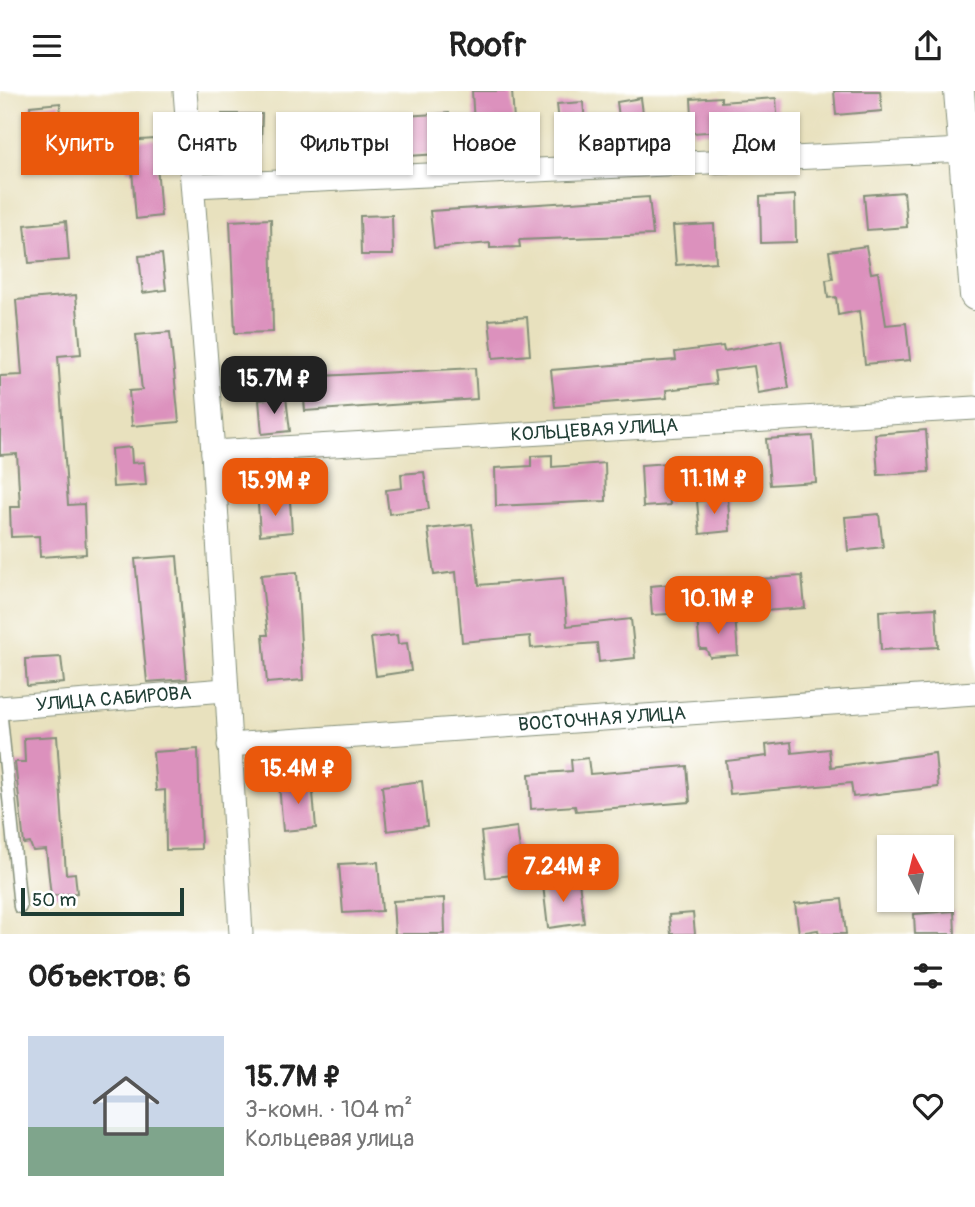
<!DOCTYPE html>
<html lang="ru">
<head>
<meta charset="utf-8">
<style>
  body { margin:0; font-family:Pangolin,sans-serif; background:#f2f2f2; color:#222; height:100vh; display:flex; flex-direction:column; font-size:26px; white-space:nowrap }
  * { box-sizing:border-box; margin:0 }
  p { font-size:23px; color:#767676 }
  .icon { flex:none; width:38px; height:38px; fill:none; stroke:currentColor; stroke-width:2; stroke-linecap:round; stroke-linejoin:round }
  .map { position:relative; height:843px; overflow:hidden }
  .side { display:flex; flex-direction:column; background:#fff; flex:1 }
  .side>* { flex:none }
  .top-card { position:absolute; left:21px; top:21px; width:934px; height:63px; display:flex; gap:14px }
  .needle { width:46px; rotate:353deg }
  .tools { position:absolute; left:877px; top:744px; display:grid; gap:14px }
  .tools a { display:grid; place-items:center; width:77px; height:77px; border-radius:0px; background:#fff; box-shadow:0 2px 5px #0004; font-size:35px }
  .scale { position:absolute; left:21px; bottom:18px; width:163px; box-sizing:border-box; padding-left:7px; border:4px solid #1f3d34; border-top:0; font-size:19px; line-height:24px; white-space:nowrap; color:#1f3d34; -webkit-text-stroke:5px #fff; paint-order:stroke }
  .price { position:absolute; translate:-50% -60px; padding:0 16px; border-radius:14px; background:#ea580c; color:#fff; font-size:23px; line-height:46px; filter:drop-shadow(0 2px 4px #0008) }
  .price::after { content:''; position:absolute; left:50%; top:42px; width:21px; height:16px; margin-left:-10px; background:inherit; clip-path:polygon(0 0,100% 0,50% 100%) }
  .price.current { background:#222; color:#fff }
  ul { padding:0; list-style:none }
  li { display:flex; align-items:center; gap:21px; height:175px; padding:0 28px }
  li+li { border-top:2px solid #e0e0e0 }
  li span { display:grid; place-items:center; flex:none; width:196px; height:140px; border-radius:0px; color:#555 }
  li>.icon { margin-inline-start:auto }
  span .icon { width:84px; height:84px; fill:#fffc; stroke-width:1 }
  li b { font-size:30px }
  h2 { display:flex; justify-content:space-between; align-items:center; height:84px; padding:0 28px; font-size:30px }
  .tag { padding:0 24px; border-radius:0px; background:#fff; box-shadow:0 2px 5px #0004; font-size:24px; line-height:63px }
  .tag.current { background:#ea580c; color:#fff }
  header { display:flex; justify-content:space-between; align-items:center; height:91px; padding:0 28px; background:#fff; font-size:32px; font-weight:700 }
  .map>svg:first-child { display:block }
  .building { fill:#dc91bd }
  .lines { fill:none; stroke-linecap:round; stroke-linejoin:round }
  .service-casing { stroke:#848f79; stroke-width:15 }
  .minor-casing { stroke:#848f79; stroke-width:25 }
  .tertiary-casing { stroke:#848f79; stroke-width:32 }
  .service { stroke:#fff; stroke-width:12 }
  .minor { stroke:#fff; stroke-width:23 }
  .tertiary { stroke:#fff; stroke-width:30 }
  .labels { text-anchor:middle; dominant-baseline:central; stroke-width:5; stroke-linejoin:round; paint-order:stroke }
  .street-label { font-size:19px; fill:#1f3d34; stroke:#fff }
</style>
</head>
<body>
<header><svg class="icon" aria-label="menu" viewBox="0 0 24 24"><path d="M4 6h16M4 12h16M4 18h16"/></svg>Roofr<svg class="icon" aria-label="share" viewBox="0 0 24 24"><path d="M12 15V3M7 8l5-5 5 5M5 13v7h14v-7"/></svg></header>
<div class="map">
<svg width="975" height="843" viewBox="0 0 975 843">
  <rect width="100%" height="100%" fill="#fff"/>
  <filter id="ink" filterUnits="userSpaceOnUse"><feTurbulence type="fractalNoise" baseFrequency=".0143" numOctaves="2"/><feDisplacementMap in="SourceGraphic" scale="14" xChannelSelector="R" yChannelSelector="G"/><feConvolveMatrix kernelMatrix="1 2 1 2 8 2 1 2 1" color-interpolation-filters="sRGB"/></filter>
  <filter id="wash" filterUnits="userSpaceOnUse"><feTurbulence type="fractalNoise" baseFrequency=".00686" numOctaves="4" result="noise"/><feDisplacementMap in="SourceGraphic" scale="28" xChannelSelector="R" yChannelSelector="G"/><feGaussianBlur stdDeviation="1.57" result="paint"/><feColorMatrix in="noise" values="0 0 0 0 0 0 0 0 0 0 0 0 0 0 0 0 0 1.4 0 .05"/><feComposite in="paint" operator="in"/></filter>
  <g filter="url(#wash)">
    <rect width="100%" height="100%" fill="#e8e1be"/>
    <g id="blocks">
      <!-- building -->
      <g class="building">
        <polygon points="472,0 512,0 514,30 474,33"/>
        <polygon points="834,0 880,0 882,20 836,24"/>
        <polygon points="721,6 721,11 776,7 778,36 693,42 691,8"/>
        <polygon points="641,7 646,46 622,49 617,11"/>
        <polygon points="583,11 587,50 561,52 557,13"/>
        <polygon points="60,12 65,66 34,69 30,15"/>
        <polygon points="449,22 453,62 349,69 346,29"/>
        <polygon points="222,23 262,23 261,53 222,52"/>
        <polygon points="155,48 161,125 136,128 132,79 127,80 125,50"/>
        <polygon points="904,101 907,136 867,139 864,104"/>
        <polygon points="795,104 796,151 761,152 760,106"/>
        <polygon points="649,106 653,144 519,149 520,156 490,157 490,152 434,157 430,120"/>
        <polygon points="392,124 393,164 361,164 360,125"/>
        <polygon points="271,128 273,241 235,242 230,130"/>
        <polygon points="66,130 69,169 29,172 25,134"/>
        <polygon points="714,133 716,171 676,174 673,135"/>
        <polygon points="866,155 871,182 878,181 886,234 906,232 910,269 865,273 859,220 838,224 836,206 828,207 826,189 833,188 829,160"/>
        <polygon points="162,163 166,199 143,202 139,165"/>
        <polygon points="76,204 81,263 58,265 68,414 84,413 86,463 40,466 39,445 11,446 10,416 20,416 17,363 0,364 0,285 22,284 16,209"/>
        <polygon points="527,226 530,264 493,267 489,229"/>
        <polygon points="170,241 179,331 132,335 129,300 142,299 136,244"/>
        <polygon points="781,249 789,297 758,302 754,275 714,280 716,293 666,299 667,307 555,316 551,279 676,269 675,261 723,255 724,260"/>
        <polygon points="475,277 477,308 305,320 302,286"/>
        <polygon points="286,306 290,340 262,343 259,309"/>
        <polygon points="926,339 929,381 878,384 875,343"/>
        <polygon points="813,345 816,391 770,394 766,348"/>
        <polygon points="131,356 132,372 144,371 146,394 113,396 111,358"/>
        <polygon points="552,364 552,376 605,372 606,410 496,415 495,377 531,375 531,365"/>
        <polygon points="667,372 670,414 643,416 641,374"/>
        <polygon points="424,381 429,418 389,423 386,399 402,397 401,383"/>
        <polygon points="728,407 730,440 700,443 697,410"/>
        <polygon points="290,410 292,441 260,444 258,412"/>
        <polygon points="879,423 883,456 848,460 845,426"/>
        <polygon points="472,433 479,494 563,487 567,535 631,528 635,567 599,571 597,552 531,557 530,545 462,551 456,481 434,484 428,438"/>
        <polygon points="177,465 187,588 147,591 135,468"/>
        <polygon points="297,481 303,589 267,592 263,544 268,544 261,484"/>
        <polygon points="802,485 805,517 763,520 760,488"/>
        <polygon points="685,492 687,522 652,524 650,495"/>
        <polygon points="936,517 938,556 881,559 879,520"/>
        <polygon points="735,524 738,564 710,566 706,558 700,558 697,527"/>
        <polygon points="397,544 398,553 407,552 411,580 376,585 371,547"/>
        <polygon points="61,566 64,592 27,595 25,568"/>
        <polygon points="57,645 66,783 75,782 77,802 51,805 46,759 33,760 30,752 24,753 15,671 25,671 24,647"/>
        <polygon points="791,651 792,662 829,658 831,676 935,662 938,696 853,706 851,692 730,703 726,670 767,665 766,654"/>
        <polygon points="198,658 201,758 166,759 165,699 156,700 153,661"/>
        <polygon points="588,667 590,683 687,675 690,711 576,720 575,715 531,718 529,683 572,680 571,669"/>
        <polygon points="312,690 316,737 283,740 279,693"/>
        <polygon points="422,690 427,735 387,740 382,695"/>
        <polygon points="517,736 523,783 486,787 481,741"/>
        <polygon points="378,771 382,820 343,822 339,773"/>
        <polygon points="579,790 584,832 548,837 543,794"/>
        <polygon points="444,807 445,843 395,843 393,810"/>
        <polygon points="842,808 846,843 819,843 818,839 799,842 795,813"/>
        <polygon points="954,820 955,843 915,843 914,823"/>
        <polygon points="693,822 695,843 671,843 669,824"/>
      </g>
    </g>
  </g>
  <g filter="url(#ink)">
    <use href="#blocks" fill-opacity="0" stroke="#848f79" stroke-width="2"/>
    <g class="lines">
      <defs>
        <polyline id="service" points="0,617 20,816"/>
        <g id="minor">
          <polyline points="185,0 213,361 241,843"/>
          <polyline points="193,95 964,59"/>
          <path id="s1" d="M213,361L975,317"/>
          <path id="s2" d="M0,617L225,599"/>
          <path id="s3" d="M229,654L975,602"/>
        </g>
        <polyline id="tertiary" points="959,0 975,204"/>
      </defs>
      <!-- service casing -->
      <use href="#service" class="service-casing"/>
      <!-- minor casing -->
      <use href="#minor" class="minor-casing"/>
      <!-- tertiary casing -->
      <use href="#tertiary" class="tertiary-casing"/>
      <!-- service -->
      <use href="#service" class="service"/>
      <!-- minor -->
      <use href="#minor" class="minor"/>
      <!-- tertiary -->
      <use href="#tertiary" class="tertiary"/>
    </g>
  </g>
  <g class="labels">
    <!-- street labels -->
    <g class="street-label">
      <text stroke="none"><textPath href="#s1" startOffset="382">КОЛЬЦЕВАЯ УЛИЦА</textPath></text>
      <text stroke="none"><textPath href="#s2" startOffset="114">УЛИЦА САБИРОВА</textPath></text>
      <text stroke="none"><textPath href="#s3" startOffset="374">ВОСТОЧНАЯ УЛИЦА</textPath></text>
    </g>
  </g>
</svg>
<div class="tools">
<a><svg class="needle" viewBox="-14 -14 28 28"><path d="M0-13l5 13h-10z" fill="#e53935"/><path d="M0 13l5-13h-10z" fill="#767676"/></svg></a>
</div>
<div class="scale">50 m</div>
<b class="price current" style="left:274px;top:325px">15.7M ₽</b>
<b class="price" style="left:714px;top:425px">11.1M ₽</b>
<b class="price" style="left:275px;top:427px">15.9M ₽</b>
<b class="price" style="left:718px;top:545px">10.1M ₽</b>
<b class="price" style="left:298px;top:715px">15.4M ₽</b>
<b class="price" style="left:563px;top:813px">7.24M ₽</b>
<div class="top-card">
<a class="tag current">Купить</a>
<a class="tag">Снять</a>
<a class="tag">Фильтры</a>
<a class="tag">Новое</a>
<a class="tag">Квартира</a>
<a class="tag">Дом</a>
</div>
</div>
<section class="side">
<h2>Объектов: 6<svg class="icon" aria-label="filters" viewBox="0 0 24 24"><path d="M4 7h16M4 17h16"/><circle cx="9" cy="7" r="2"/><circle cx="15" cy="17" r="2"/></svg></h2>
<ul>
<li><span style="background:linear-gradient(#c9d6e8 65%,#7fa58c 0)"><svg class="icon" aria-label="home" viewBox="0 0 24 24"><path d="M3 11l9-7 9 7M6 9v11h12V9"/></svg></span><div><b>15.7M ₽</b><p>3-комн. · 104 m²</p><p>Кольцевая улица</p></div><svg class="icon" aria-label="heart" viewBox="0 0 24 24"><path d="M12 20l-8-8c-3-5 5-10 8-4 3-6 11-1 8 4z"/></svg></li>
</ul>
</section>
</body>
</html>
